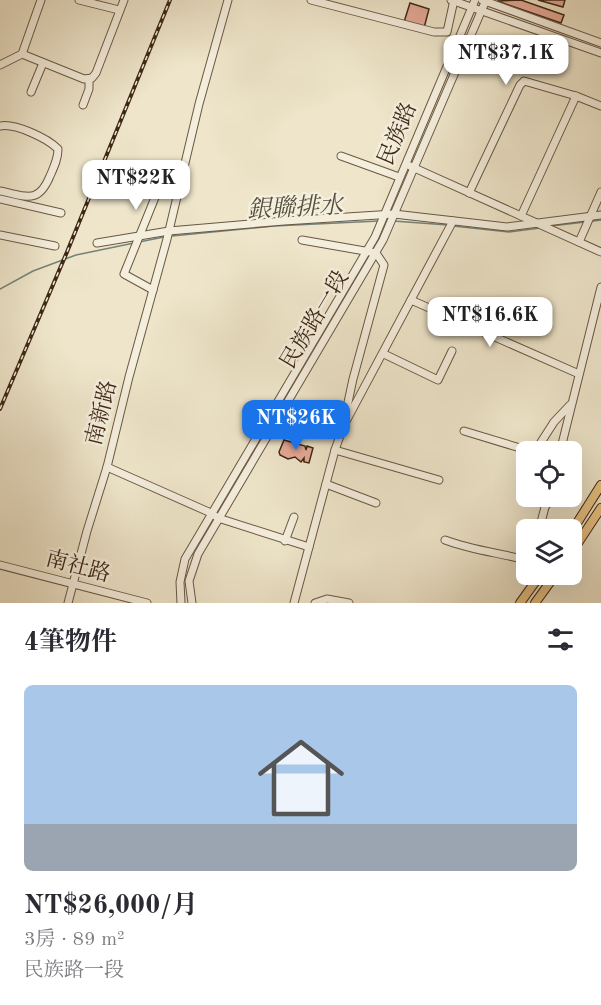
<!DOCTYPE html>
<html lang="zh-TW">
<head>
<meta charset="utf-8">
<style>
  body { margin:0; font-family:"Old Standard TT","Noto Serif TC",serif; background:#f7f7f7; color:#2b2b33; height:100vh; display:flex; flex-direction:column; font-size:22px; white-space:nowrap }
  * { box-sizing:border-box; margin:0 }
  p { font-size:20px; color:#7c7c81 }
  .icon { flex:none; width:33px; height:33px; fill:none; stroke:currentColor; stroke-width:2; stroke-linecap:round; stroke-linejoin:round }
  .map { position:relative; height:603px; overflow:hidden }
  .drawer { display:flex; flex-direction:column; background:#fff; flex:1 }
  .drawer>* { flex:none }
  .controls { position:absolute; left:516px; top:441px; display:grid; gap:12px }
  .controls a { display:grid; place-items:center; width:66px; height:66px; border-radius:9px; background:#fff; box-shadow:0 6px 24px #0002; font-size:30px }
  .price { position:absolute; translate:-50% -51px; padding:0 14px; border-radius:12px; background:#fff; color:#222; font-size:20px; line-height:39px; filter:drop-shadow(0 2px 3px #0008) }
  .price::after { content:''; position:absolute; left:50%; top:36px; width:18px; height:14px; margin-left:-9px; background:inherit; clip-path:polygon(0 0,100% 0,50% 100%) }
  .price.current { background:#1a73e8; color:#fff }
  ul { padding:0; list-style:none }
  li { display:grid; align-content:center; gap:12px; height:318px; padding:0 24px }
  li+li { border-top:2px solid #e1e1e2 }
  li span { display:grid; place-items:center; height:186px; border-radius:9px; color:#555 }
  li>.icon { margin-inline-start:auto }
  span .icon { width:108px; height:108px; fill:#fffc; stroke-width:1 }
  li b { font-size:26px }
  h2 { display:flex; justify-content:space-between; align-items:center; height:72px; padding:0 24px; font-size:26px }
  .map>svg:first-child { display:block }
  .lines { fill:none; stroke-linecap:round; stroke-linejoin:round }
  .stream { stroke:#758279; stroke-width:1.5 }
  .building { fill:#e5a998; stroke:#3e2815; stroke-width:1.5 }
  .minor-casing { stroke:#6a5742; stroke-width:9 }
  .major-casing { stroke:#3e2815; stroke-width:10 }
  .minor { stroke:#f4eedd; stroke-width:7 }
  .major { stroke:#e7c285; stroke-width:8 }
  .rail-casing { stroke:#3e2815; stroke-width:4 }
  .rail { stroke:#f4eedd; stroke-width:1.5; stroke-dasharray:4.5; stroke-linecap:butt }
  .labels { text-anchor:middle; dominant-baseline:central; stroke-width:5; stroke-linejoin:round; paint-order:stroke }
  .street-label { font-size:22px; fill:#3e2815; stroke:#f4eedd }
  .water-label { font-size:24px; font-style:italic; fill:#554e3f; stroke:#f4eedd }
</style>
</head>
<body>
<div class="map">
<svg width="601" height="603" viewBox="0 0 601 603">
  <rect width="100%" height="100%" fill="#eee5ca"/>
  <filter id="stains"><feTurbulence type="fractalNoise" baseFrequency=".00333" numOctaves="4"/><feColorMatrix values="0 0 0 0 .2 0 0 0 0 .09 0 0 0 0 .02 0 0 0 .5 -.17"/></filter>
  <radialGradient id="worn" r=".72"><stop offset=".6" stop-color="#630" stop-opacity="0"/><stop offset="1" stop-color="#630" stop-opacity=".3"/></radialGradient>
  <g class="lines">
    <!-- stream -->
    <g class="stream">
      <polyline points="393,221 448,225"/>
      <polyline points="593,221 601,220"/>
      <polyline points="453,226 509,232 540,228"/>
      <polyline points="551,226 585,222"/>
      <polyline points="172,236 274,226 379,221"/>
      <polyline points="139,242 164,237"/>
      <polyline points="0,289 33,271 76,255 134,243"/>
    </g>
  </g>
  <!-- building -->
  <g class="building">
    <polygon points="521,0 564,15 561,23 497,1"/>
    <polygon points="538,0 565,0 563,7"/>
    <polygon points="410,3 429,9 424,28 404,22"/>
    <polygon points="284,440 305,446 306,450 307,446 313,448 309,463 304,462 304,458 301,462 295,457 288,459 280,455 279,452"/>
  </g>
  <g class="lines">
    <defs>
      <g id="minor">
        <polyline points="79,0 119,10"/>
        <polyline points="311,0 434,32 447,32 454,0"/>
        <polyline points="451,0 601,53"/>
        <polyline points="482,0 601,43"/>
        <polyline points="22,54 84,79 92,78 96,73 124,0"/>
        <polyline points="0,65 22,54 41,0"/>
        <polyline points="31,92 43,63"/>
        <polyline points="83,105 89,89 89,79"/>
        <path d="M0,126C15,123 47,138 58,149C58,159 54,167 50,176C38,205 26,196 0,191"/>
        <polyline points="341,156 399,177"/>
        <polyline points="410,166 601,252"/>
        <polyline points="469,193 520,85 524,81 576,96 601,106"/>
        <polyline points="0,199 61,213"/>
        <polyline points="521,216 576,96"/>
        <polyline points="0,235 55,246"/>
        <polyline points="302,240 376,253 384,265 353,379 344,421"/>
        <polyline points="579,242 601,192"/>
        <polyline points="97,243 169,231 284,221 394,214 507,227 601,215"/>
        <polyline points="153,290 124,274 156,195"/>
        <polyline points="411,300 579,374"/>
        <polyline points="384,354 438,380 452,351"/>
        <polyline points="317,408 344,415"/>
        <polyline points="464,431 520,448 536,450 554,422 570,405"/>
        <polyline points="335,450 439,480"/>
        <polyline points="560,452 601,287"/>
        <polyline points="107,467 211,513 218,518 309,547"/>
        <polyline points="326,484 376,503"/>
        <polyline points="539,530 545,507 553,496"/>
        <path d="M445,540C471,550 500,553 526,560"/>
        <polyline points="285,541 294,517"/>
        <polyline points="0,565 147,603"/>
        <polyline points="68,603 87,531 107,467 129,377 167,239 199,104 228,0"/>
        <polyline points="181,603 180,582 185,559 375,237 475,0"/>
        <polyline points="192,603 189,581 198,554 383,240 486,0"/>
        <polyline points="294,603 335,450 343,427 453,221"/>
        <polyline points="315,603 327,599 349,603"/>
      </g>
      <g id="major">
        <polyline points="572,531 601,485"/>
        <polyline points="572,552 601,508"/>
        <polyline points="520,603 541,574"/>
        <polyline points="535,603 556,574"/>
      </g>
    </defs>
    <!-- minor casing -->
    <use href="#minor" class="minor-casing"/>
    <!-- major casing -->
    <use href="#major" class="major-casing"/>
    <!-- minor -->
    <use href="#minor" class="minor"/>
    <!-- major -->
    <use href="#major" class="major"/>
    <defs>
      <polyline id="rail" points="0,409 67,252 170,0"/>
    </defs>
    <!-- rail casing -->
    <use href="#rail" class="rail-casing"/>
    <!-- rail -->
    <use href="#rail" class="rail"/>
  </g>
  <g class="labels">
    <!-- street labels -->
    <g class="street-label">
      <text transform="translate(398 134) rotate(-67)">民族路</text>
      <text transform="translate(315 320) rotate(-59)">民族路一段</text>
      <text transform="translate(102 413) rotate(-76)">南新路</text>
      <text transform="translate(78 567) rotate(15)">南社路</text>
    </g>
    <!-- water labels -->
    <g class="water-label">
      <text transform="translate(295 209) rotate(-3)">銀聯排水</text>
    </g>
  </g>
  <rect width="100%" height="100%" filter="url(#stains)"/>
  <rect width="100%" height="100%" fill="url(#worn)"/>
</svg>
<div class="controls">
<a><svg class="icon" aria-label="locate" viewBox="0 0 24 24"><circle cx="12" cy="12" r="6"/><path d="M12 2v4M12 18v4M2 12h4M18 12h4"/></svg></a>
<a><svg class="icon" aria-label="layers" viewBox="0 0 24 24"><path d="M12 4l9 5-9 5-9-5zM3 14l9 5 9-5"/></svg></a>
</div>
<b class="price" style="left:506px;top:86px">NT$37.1K</b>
<b class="price" style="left:136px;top:211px">NT$22K</b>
<b class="price" style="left:490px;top:348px">NT$16.6K</b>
<b class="price current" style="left:296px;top:451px">NT$26K</b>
</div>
<section class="drawer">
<h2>4筆物件<svg class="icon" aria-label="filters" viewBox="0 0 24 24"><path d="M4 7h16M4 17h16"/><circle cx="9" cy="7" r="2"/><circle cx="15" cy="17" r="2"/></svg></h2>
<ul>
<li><span style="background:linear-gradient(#a9c7e8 75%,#9aa5b1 0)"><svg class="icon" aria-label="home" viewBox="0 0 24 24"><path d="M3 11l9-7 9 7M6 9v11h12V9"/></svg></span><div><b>NT$26,000/月</b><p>3房 · 89 m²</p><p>民族路一段</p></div></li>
</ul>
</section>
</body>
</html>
